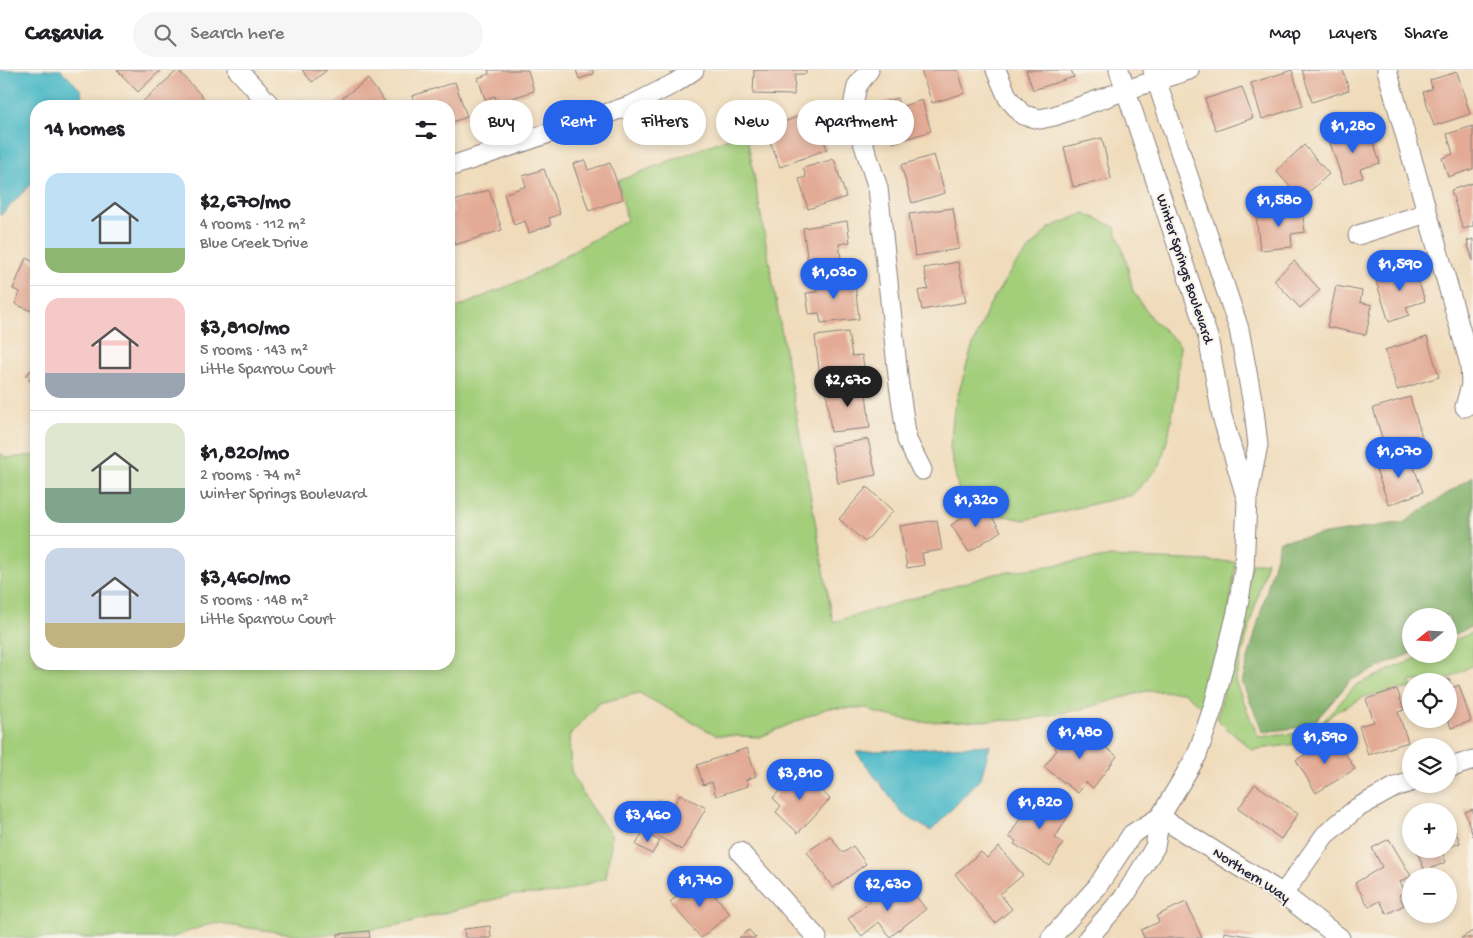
<!DOCTYPE html>
<html lang="en">
<head>
<meta charset="utf-8">
<style>
  body { margin:0; font-family:"Gochi Hand",sans-serif; background:#f6f6f6; color:#202124; height:100vh; display:flex; flex-direction:column; font-size:19px; white-space:nowrap }
  * { box-sizing:border-box; margin:0 }
  p { font-size:16px; color:#757577 }
  .icon { flex:none; width:28px; height:28px; fill:none; stroke:currentColor; stroke-width:2; stroke-linecap:round; stroke-linejoin:round }
  .map { position:relative; flex:1; overflow:hidden }
  .sheet { position:absolute; left:30px; top:30px; width:425px; height:570px; display:flex; flex-direction:column; background:#fff; border-radius:20px; box-shadow:0 2px 8px #0003 }
  .sheet>* { flex:none }
  .banner { position:absolute; left:470px; top:30px; width:475px; height:45px; display:flex; gap:10px }
  .needle { width:32px; rotate:252deg }
  .buttons { position:absolute; left:1402px; top:538px; display:grid; gap:10px }
  .buttons a { display:grid; place-items:center; width:55px; height:55px; border-radius:50%; background:#fff; box-shadow:0 2px 8px #0003; font-size:25px }
  .price { position:absolute; translate:-50% -42px; padding:0 11px; border-radius:18px; background:#2563eb; color:#fff; font-size:16px; line-height:32px; filter:drop-shadow(0 1px 2px #0008) }
  .price::after { content:''; position:absolute; left:50%; top:30px; width:15px; height:11px; margin-left:-8px; background:inherit; clip-path:polygon(0 0,100% 0,50% 100%) }
  .price.on { background:#222; color:#fff }
  ul { padding:0; list-style:none }
  li { display:flex; align-items:center; gap:15px; height:125px; padding:0 15px }
  li+li { border-top:1px solid #e0e0e0 }
  li span { display:grid; place-items:center; flex:none; width:140px; height:100px; border-radius:15px; color:#555 }
  li>.icon { margin-inline-start:auto }
  span .icon { width:60px; height:60px; fill:#fffc; stroke-width:1 }
  li b { font-size:21px }
  h2 { display:flex; justify-content:space-between; align-items:center; height:60px; padding:0 15px; font-size:21px }
  .pill { padding:0 18px; border-radius:22px; background:#fff; box-shadow:0 2px 8px #0003; font-size:18px; line-height:45px }
  .pill.on { background:#2563eb; color:#fff }
  header { display:flex; align-items:center; gap:30px; box-sizing:border-box; height:70px; padding:0 25px; background:#fff; border-bottom:1px solid #e0e0e0 }
  header strong { font-size:24px }
  nav { display:flex; gap:28px; margin-inline-start:auto; font-size:18px }
  .search { width:350px; height:45px; background:#f6f6f6; display:flex; align-items:center; gap:12px; box-sizing:border-box; padding:0 18px; border-radius:28px; color:#757577; font-size:19px }
  .map>svg:first-child { display:block }
  .green { fill:#a3ce7a; stroke:#62785a }
  .forest { fill:#82b16a; stroke:#526a52 }
  .water { fill:#4cb9c7; stroke:#376e81 }
  .building { fill:#e3ab95 }
  .lines { fill:none; stroke-linecap:round; stroke-linejoin:round }
  .minor-casing { stroke:#897f7b; stroke-width:21 }
  .minor { stroke:#fff; stroke-width:19 }
  .labels { text-anchor:middle; dominant-baseline:central; stroke-width:4; stroke-linejoin:round; paint-order:stroke }
  .street-label { font-size:15px; fill:#22223b; stroke:#f7f3e8 }
</style>
</head>
<body>
<header>
<strong>Casavia</strong>
<div class="search"><svg class="icon" aria-label="search" viewBox="0 0 24 24"><circle cx="10" cy="10" r="6"/><path d="M15 15l6 6"/></svg>Search here</div>
<nav><a>Map</a><a>Layers</a><a>Share</a></nav>
</header>
<div class="map">
<svg width="1473" height="868" viewBox="0 0 1473 868">
  <rect width="100%" height="100%" fill="#f7f3e8"/>
  <filter id="ink" filterUnits="userSpaceOnUse"><feTurbulence type="fractalNoise" baseFrequency=".02" numOctaves="2"/><feDisplacementMap in="SourceGraphic" scale="10" xChannelSelector="R" yChannelSelector="G"/><feConvolveMatrix kernelMatrix="1 2 1 2 8 2 1 2 1" color-interpolation-filters="sRGB"/></filter>
  <filter id="wash" filterUnits="userSpaceOnUse"><feTurbulence type="fractalNoise" baseFrequency=".0096" numOctaves="4" result="noise"/><feDisplacementMap in="SourceGraphic" scale="20" xChannelSelector="R" yChannelSelector="G"/><feGaussianBlur stdDeviation="1.12" result="paint"/><feColorMatrix in="noise" values="0 0 0 0 0 0 0 0 0 0 0 0 0 0 0 0 0 1.4 0 .05"/><feComposite in="paint" operator="in"/></filter>
  <g filter="url(#wash)">
    <rect width="100%" height="100%" fill="#f0dcbb"/>
    <!-- green -->
    <g class="green">
      <polygon points="746,61 833,552 995,504 1107,487 1236,492 1229,542 1204,639 1183,622 1146,621 1082,639 1026,650 919,652 876,643 868,638 828,638 760,667 716,665 639,623 599,633 569,666 571,702 588,733 612,766 606,808 560,823 511,825 403,854 359,862 307,866 212,853 171,868 0,868 0,383 7,388 36,385 36,594 449,594 449,241 527,208 627,150 618,111"/>
      <polygon points="1084,143 1115,157 1126,190 1133,221 1151,248 1180,275 1177,317 1169,363 1160,396 1132,425 1024,450 962,437 950,378 954,339 971,280 990,234 1014,196 1049,158"/>
      <polygon points="1267,491 1235,611 1257,664 1259,667 1312,662 1316,659 1356,615 1426,584 1449,584 1449,573 1473,562 1473,595 1444,611 1411,611 1411,618 1366,626 1334,643 1304,673 1252,680 1217,650 1252,493 1262,493"/>
    </g>
    <!-- forest -->
    <polygon class="forest" points="1473,406 1473,556 1449,567 1449,546 1411,546 1411,583 1351,610 1311,656 1263,662 1242,612 1280,471 1405,452"/>
    <!-- water -->
    <g class="water">
      <polygon points="0,0 61,0 81,20 83,36 36,36 36,109 0,146"/>
      <polygon points="990,675 981,708 931,761 903,744 856,682"/>
    </g>
    <g id="blocks">
      <!-- building -->
      <g class="building">
        <polygon points="117,0 161,0 138,22"/>
        <polygon points="178,0 210,35 209,36 145,36 142,32"/>
        <polygon points="302,0 327,0 312,12"/>
        <polygon points="488,0 528,0 534,21 497,33 495,26 485,29 478,8 489,4"/>
        <polygon points="576,0 593,0 594,4 579,9"/>
        <polygon points="754,0 806,0 806,4 795,4 794,25 753,24"/>
        <polygon points="921,0 958,0 965,23 932,33"/>
        <polygon points="1026,0 1071,0 1074,7 1033,20"/>
        <polygon points="1292,0 1303,36 1262,49 1251,13"/>
        <polygon points="1302,0 1343,0 1349,20 1312,32"/>
        <polygon points="1457,2 1470,44 1434,56 1423,22 1432,19 1430,10"/>
        <polygon points="368,9 388,36 331,36"/>
        <polygon points="455,12 467,47 449,53 449,36 416,36 412,26"/>
        <polygon points="1242,17 1253,48 1216,61 1205,29"/>
        <polygon points="897,28 900,37 922,30 931,61 893,73 881,33"/>
        <polygon points="813,41 827,79 780,97 765,59"/>
        <polygon points="1473,56 1473,99 1448,107 1442,88 1453,84 1447,64"/>
        <polygon points="1346,58 1350,68 1370,62 1380,93 1360,99 1363,107 1344,114 1327,64"/>
        <polygon points="1102,68 1111,109 1073,117 1064,77"/>
        <polygon points="1304,75 1329,104 1301,129 1276,101"/>
        <polygon points="934,85 945,123 912,133 901,95"/>
        <polygon points="834,89 846,127 808,139 799,109 806,107 803,98"/>
        <polygon points="585,90 588,100 610,93 623,129 589,141 573,94"/>
        <polygon points="544,99 560,144 549,148 551,155 529,163 525,151 514,155 504,124 526,116 523,106"/>
        <polygon points="1473,113 1473,156 1463,159 1451,120"/>
        <polygon points="489,120 502,160 455,175 449,155 449,143 454,141 451,132"/>
        <polygon points="953,138 959,179 915,186 909,144"/>
        <polygon points="1302,139 1305,162 1291,164 1292,177 1260,180 1256,144"/>
        <polygon points="847,151 850,172 839,174 842,195 809,200 803,158"/>
        <polygon points="1473,169 1473,191 1467,171"/>
        <polygon points="26,188 36,193 36,243 15,234 20,222 13,219"/>
        <polygon points="1294,191 1320,220 1300,238 1274,210"/>
        <polygon points="958,192 966,232 922,240 918,221 928,219 924,198"/>
        <polygon points="1413,195 1425,231 1406,237 1409,245 1389,252 1375,208"/>
        <polygon points="854,205 859,249 821,253 819,243 809,244 806,223 817,222 816,210"/>
        <polygon points="1336,216 1362,221 1360,232 1372,235 1366,265 1327,257"/>
        <polygon points="848,262 852,286 862,285 865,303 820,308 815,266"/>
        <polygon points="1427,267 1439,307 1397,320 1385,280"/>
        <polygon points="36,295 36,317 25,306"/>
        <polygon points="865,314 870,358 831,362 826,319"/>
        <polygon points="1410,327 1423,370 1386,381 1373,338"/>
        <polygon points="868,369 876,405 838,413 831,376"/>
        <polygon points="1409,384 1423,422 1389,435 1375,397"/>
        <polygon points="867,417 893,441 865,472 839,449"/>
        <polygon points="983,434 1001,461 969,482 951,455"/>
        <polygon points="937,450 942,480 922,483 924,495 907,498 900,456"/>
        <polygon points="1449,609 1452,618 1459,615 1471,651 1451,658 1448,649 1449,611 1443,611"/>
        <polygon points="1397,619 1404,640 1398,642 1408,672 1368,685 1359,656 1374,652 1366,629"/>
        <polygon points="1425,649 1441,649 1427,654"/>
        <polygon points="1073,654 1117,686 1093,718 1086,712 1078,723 1044,697 1057,680 1055,678"/>
        <polygon points="1334,666 1355,699 1316,723 1296,690"/>
        <polygon points="747,678 756,706 746,710 748,716 716,726 712,712 703,715 697,695"/>
        <polygon points="799,699 830,729 798,763 776,742 781,736 773,728"/>
        <polygon points="1255,714 1298,744 1281,769 1238,739"/>
        <polygon points="680,724 706,738 682,780 644,758 659,731 672,738"/>
        <polygon points="1044,727 1070,743 1055,768 1063,773 1050,796 1014,774 1016,771 1009,767 1030,731 1039,736"/>
        <polygon points="1473,739 1473,766 1465,742"/>
        <polygon points="1449,742 1460,773 1449,777"/>
        <polygon points="643,762 660,771 652,784 636,775"/>
        <polygon points="830,766 843,783 853,776 866,794 833,818 807,782"/>
        <polygon points="1389,769 1411,806 1400,812 1405,821 1399,825 1404,835 1387,844 1380,831 1369,837 1355,813 1382,797 1372,778"/>
        <polygon points="999,777 1023,805 1000,824 1012,839 995,853 955,804 981,782 987,788"/>
        <polygon points="1416,779 1441,779 1446,792 1425,801"/>
        <polygon points="700,807 730,844 701,868 670,832"/>
        <polygon points="908,816 926,839 890,867 879,852 862,866 848,849 887,817 895,826"/>
        <polygon points="1186,832 1202,868 1144,868 1141,860 1159,852 1156,846"/>
        <polygon points="490,856 491,868 465,868 464,859"/>
        <polygon points="749,860 756,868 739,868"/>
        <polygon points="369,861 370,868 338,868 338,864"/>
        <polygon points="1473,861 1473,868 1461,868"/>
        <polygon points="1224,862 1254,867 1254,868 1223,868"/>
      </g>
    </g>
  </g>
  <g filter="url(#ink)">
    <use href="#blocks" fill-opacity="0" stroke="#897f7b" stroke-width="1"/>
    <g class="lines">
      <defs>
        <g id="minor">
          <polyline points="238,0 271,36"/>
          <polyline points="869,0 857,16 853,36 857,54 878,118 899,315 907,370 922,400"/>
          <polyline points="996,0 1008,28 1023,45 1040,49 1054,46 1126,20 1189,0"/>
          <polyline points="1119,0 1208,267 1222,346 1246,427"/>
          <polyline points="1387,0 1470,294 1471,315 1465,337"/>
          <polyline points="449,97 632,35 675,13 694,0"/>
          <polyline points="1358,165 1427,143"/>
          <polyline points="1449,698 1473,690"/>
          <polyline points="1160,747 1283,824 1340,868"/>
          <polyline points="740,782 817,868"/>
          <polyline points="1283,824 1325,765 1357,738 1395,717 1411,712"/>
          <polyline points="1051,868 1097,817 1132,764 1160,747"/>
          <polyline points="1088,868 1124,827 1155,777 1160,747 1197,685 1214,635 1237,542 1244,500 1247,430 1258,375 1254,340 1239,259 1153,0"/>
        </g>
      </defs>
      <!-- minor casing -->
      <use href="#minor" class="minor-casing"/>
      <!-- minor -->
      <use href="#minor" class="minor"/>
    </g>
  </g>
  <g class="labels">
    <!-- street labels -->
    <g class="street-label">
      <text transform="translate(1184 199) rotate(72)">Winter Springs Boulevard</text>
      <text transform="translate(1251 806) rotate(33)">Northern Way</text>
    </g>
  </g>
</svg>
<div class="buttons">
<a><svg class="needle" viewBox="-14 -14 28 28"><path d="M0-13l5 13h-10z" fill="#e53935"/><path d="M0 13l5-13h-10z" fill="#757577"/></svg></a>
<a><svg class="icon" aria-label="locate" viewBox="0 0 24 24"><circle cx="12" cy="12" r="6"/><path d="M12 2v4M12 18v4M2 12h4M18 12h4"/></svg></a>
<a><svg class="icon" aria-label="layers" viewBox="0 0 24 24"><path d="M12 4l9 5-9 5-9-5zM3 14l9 5 9-5"/></svg></a>
<a>+</a>
<a>−</a>
</div>
<b class="price" style="left:1353px;top:84px">$1,280</b>
<b class="price" style="left:1279px;top:158px">$1,580</b>
<b class="price" style="left:1400px;top:222px">$1,590</b>
<b class="price" style="left:834px;top:230px">$1,030</b>
<b class="price on" style="left:848px;top:338px">$2,670</b>
<b class="price" style="left:1399px;top:409px">$1,070</b>
<b class="price" style="left:976px;top:458px">$1,320</b>
<b class="price" style="left:1080px;top:690px">$1,480</b>
<b class="price" style="left:1325px;top:695px">$1,590</b>
<b class="price" style="left:800px;top:731px">$3,810</b>
<b class="price" style="left:1040px;top:760px">$1,820</b>
<b class="price" style="left:648px;top:773px">$3,460</b>
<b class="price" style="left:700px;top:838px">$1,740</b>
<b class="price" style="left:888px;top:842px">$2,630</b>
<div class="banner">
<a class="pill">Buy</a>
<a class="pill on">Rent</a>
<a class="pill">Filters</a>
<a class="pill">New</a>
<a class="pill">Apartment</a>
</div>
<section class="sheet">
<h2>14 homes<svg class="icon" aria-label="filters" viewBox="0 0 24 24"><path d="M4 7h16M4 17h16"/><circle cx="9" cy="7" r="2"/><circle cx="15" cy="17" r="2"/></svg></h2>
<ul>
<li><span style="background:linear-gradient(#bfe0f5 75%,#8fb573 0)"><svg class="icon" aria-label="home" viewBox="0 0 24 24"><path d="M3 11l9-7 9 7M6 9v11h12V9"/></svg></span><div><b>$2,670/mo</b><p>4 rooms · 112 m²</p><p>Blue Creek Drive</p></div></li>
<li><span style="background:linear-gradient(#f6c9c9 75%,#9aa5b1 0)"><svg class="icon" aria-label="home" viewBox="0 0 24 24"><path d="M3 11l9-7 9 7M6 9v11h12V9"/></svg></span><div><b>$3,810/mo</b><p>5 rooms · 143 m²</p><p>Little Sparrow Court</p></div></li>
<li><span style="background:linear-gradient(#dfe7d0 65%,#7fa58c 0)"><svg class="icon" aria-label="home" viewBox="0 0 24 24"><path d="M3 11l9-7 9 7M6 9v11h12V9"/></svg></span><div><b>$1,820/mo</b><p>2 rooms · 74 m²</p><p>Winter Springs Boulevard</p></div></li>
<li><span style="background:linear-gradient(#c9d6e8 75%,#c2b280 0)"><svg class="icon" aria-label="home" viewBox="0 0 24 24"><path d="M3 11l9-7 9 7M6 9v11h12V9"/></svg></span><div><b>$3,460/mo</b><p>5 rooms · 148 m²</p><p>Little Sparrow Court</p></div></li>
</ul>
</section>
</div>
</body>
</html>
